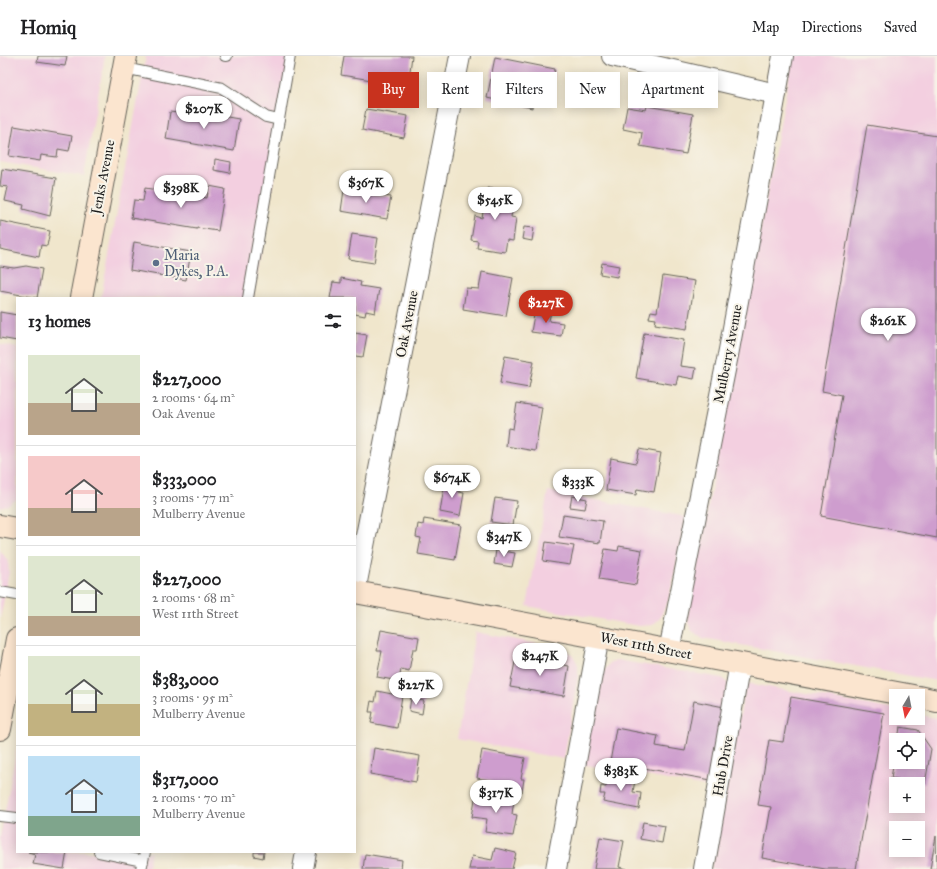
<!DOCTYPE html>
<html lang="en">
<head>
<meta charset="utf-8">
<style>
  body { margin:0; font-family:"IM FELL Great Primer",serif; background:#f6f6f6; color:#202124; height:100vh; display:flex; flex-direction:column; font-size:15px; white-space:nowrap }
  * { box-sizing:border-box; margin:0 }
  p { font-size:13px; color:#757577 }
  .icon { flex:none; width:22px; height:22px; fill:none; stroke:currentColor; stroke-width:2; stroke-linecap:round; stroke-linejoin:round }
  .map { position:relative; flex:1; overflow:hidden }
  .sheet { position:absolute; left:16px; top:241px; width:340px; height:556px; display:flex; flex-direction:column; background:#fff; border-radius:0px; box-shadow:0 2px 10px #0003 }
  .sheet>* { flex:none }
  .hud { position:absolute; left:368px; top:16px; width:380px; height:36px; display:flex; gap:8px }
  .needle { width:26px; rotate:190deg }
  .fabs { position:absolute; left:889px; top:633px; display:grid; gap:8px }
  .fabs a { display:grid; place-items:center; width:36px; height:36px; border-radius:0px; background:#fff; box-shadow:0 2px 10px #0003; font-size:20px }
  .price { position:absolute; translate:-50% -34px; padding:0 9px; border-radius:14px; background:#fff; color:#222; font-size:13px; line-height:26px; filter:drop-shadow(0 1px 2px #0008) }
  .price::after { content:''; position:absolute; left:50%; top:24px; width:12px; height:9px; margin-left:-6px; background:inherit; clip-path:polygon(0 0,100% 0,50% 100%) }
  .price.current { background:#c8321e; color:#fff }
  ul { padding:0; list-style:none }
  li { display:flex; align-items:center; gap:12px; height:100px; padding:0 12px }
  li+li { border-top:1px solid #e0e0e0 }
  li span { display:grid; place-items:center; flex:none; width:112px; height:80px; border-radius:0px; color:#555 }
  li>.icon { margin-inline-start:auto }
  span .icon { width:48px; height:48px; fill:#fffc; stroke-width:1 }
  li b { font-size:17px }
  h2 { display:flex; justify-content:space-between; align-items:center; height:48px; padding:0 12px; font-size:17px }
  .pill { padding:0 14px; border-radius:0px; background:#fff; box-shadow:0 2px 10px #0003; font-size:14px; line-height:36px }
  .pill.current { background:#c8321e; color:#fff }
  header { display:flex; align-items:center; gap:24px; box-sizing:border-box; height:56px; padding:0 20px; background:#fff; border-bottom:1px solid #e0e0e0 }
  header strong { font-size:19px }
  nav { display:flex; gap:22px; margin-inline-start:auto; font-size:14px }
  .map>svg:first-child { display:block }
  .built { fill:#f3cfe0; fill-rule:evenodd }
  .building { fill:#ce9dce }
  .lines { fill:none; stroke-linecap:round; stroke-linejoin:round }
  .lane-casing { stroke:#66635a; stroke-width:12 }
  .street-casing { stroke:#66635a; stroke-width:22 }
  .secondary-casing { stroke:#66635a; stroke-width:24 }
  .lane { stroke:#fff; stroke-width:10 }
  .street { stroke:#fff; stroke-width:20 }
  .secondary { stroke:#fbe5cf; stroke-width:22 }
  .service-dot { fill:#5c6f8a; stroke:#f7f3e8; stroke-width:1.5 }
  .labels { text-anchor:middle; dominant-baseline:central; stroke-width:4; stroke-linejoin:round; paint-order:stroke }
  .street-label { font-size:14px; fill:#1c1c1c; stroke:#f7f3e8 }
  .service-label { font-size:14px; fill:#4e5e75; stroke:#f7f3e8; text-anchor:start }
</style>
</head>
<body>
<header>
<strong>Homiq</strong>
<nav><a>Map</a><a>Directions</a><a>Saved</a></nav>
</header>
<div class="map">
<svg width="937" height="813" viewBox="0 0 937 813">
  <rect width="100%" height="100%" fill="#f7f3e8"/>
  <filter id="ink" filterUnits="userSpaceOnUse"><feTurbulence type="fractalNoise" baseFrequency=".025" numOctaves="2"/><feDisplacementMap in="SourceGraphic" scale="8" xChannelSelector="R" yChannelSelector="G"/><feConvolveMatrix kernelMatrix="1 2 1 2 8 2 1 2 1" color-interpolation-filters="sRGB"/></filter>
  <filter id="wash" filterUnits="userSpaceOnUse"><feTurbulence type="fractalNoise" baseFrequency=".012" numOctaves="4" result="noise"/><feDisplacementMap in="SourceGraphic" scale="16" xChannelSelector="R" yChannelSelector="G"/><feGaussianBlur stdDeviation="0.9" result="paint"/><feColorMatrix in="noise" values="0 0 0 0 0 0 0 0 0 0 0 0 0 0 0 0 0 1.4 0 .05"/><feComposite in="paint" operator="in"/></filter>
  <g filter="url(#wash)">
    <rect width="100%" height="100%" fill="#f0e6cc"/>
    <!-- built -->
    <g class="built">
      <polygon points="0,0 105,0 84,120 0,106"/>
      <polygon points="146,0 295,0 253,242 101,242"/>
      <polygon points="793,0 937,0 937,625 703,582 692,575 688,567 688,558"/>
      <polygon points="0,288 17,292 17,443 8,449 0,451"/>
      <polygon points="548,435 687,461 668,546 659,563 653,569 639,570 527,550"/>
      <polygon points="0,494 8,505 9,516 0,563"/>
      <polygon points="475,576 564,593 574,601 578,609 578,619 564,703 457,683"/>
      <polygon points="616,604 722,622 726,625 728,628 712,732 581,708 602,620 609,607"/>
      <path d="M746,627L896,654V662H918V659L937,662V813H711ZM896,684H918V706H896ZM896,728H918V750H896ZM896,772H918V794H896Z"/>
      <polygon points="17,691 17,796 151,796 148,813 0,813 0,782"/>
    </g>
    <g id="blocks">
      <!-- building -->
      <g class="building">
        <polygon points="38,0 67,0 65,10 37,6"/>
        <polygon points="344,0 412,0 408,30 341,19"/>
        <polygon points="495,1 555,13 551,35 536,32 532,52 487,42"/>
        <polygon points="647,50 693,58 686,98 640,90 642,77 623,73 627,51 646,54"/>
        <polygon points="366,53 408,60 404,82 362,74"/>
        <polygon points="170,56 204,61 204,57 239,63 234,95 166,83"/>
        <polygon points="867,69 937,80 937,482 821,460 842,339 822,335"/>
        <polygon points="14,70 72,80 69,95 58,93 57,101 41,99 40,105 9,100"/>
        <polygon points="215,103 231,106 230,117 214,114"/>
        <polygon points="2,113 56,122 50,160 23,153 24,149 5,145 8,131 0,130"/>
        <polygon points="209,130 225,133 218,175 197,172 197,173 131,162 134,144 143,145 145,132 207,142"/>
        <polygon points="487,132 515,136 511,161 516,162 513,185 507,184 505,196 477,192 478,185 471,184 475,160 482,162"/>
        <polygon points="344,134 391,141 387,163 341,155"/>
        <polygon points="0,165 50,175 47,190 41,189 39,201 0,193"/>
        <polygon points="524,171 534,172 532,185 522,183"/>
        <polygon points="352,178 378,182 374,207 348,203"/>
        <polygon points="134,186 191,196 186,224 130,214"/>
        <polygon points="602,207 619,210 617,221 600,218"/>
        <polygon points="0,210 14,212 26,210 42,213 37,242 0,235"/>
        <polygon points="482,216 513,222 506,260 463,253 466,232 479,233"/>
        <polygon points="663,220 695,225 687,273 655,268 656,263 649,262 651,255 657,256"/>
        <polygon points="341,222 361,226 360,230 379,233 375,257 366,255 365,260 355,258 355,242 330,242 333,226 341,227"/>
        <polygon points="535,253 551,255 549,265 563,267 561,280 531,276"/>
        <polygon points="0,256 17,259 17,285 0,282"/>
        <polygon points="355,277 367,279 363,301 355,300"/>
        <polygon points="644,277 684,284 680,310 696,312 694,323 678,320 676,329 636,322"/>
        <polygon points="505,300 534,305 529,332 500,327"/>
        <polygon points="517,347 542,351 535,395 506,390 508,372 513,373"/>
        <polygon points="639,393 661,397 654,436 637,433 636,439 606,434 611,402 636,407"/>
        <polygon points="445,424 460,426 459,436 464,437 460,460 440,456"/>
        <polygon points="572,440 587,443 585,453 570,451"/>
        <polygon points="495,442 517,445 513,469 491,466"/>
        <polygon points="563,459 603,465 600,487 559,481"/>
        <polygon points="424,463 461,469 455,504 418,498 421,482 416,481 418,468 423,469"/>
        <polygon points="546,486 574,490 570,509 543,505"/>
        <polygon points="619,490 642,494 636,529 599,523 605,493 618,495"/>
        <polygon points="496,494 515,497 512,511 494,508"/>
        <polygon points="381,574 419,581 417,593 413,593 409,615 401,613 399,625 377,621 382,595 377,595"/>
        <polygon points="516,601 569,610 564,640 510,631"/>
        <polygon points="377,635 402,640 397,672 371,667 373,656 369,656 371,645 375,646"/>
        <polygon points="791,641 884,657 856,813 825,813 762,802 771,751 758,749 769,684 783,686"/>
        <polygon points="411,642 424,645 422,658 409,655"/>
        <polygon points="694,645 724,651 711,724 610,706 616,672 658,680 656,690 685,695"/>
        <polygon points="900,671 918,674 931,693 925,728 891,722 895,699 896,706 918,706 918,684 898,684"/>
        <polygon points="374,692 420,700 416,726 370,718"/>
        <polygon points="482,694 525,702 521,723 524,723 522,736 492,730 493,725 477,722"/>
        <polygon points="608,719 635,724 633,736 641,737 639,753 603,746 605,738 600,738 601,730 606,731"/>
        <polygon points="476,737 514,744 512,758 517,759 513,780 485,776 487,763 472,761"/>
        <polygon points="643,766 665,770 662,787 640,783"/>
        <polygon points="936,780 937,813 930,813"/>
        <polygon points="600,781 624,785 619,811 626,813 594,813"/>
        <polygon points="495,792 516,797 512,813 469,813 472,800 492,804"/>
        <polygon points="28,796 67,796 64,813 33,808 35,798"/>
        <polygon points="254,796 264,796 263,802 254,800"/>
        <polygon points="365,798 402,804 401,813 363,813"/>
      </g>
    </g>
  </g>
  <g filter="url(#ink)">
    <use href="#blocks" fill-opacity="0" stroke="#66635a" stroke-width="1"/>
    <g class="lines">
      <defs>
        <g id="lane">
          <polyline points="225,0 227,0"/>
          <polyline points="124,12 222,32 266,61 279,64"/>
          <polyline points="248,242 290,0"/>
          <polyline points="0,536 17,539"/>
          <polyline points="0,760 17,762"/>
          <polyline points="99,796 143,805"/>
          <polyline points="141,813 145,796"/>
        </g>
        <g id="street">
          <polyline points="612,0 776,38"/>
          <polyline points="355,536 460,0"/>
          <polyline points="669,595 729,294 783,0"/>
          <polyline points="303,813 306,796"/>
          <polyline points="556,813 599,581"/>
          <polyline points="704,813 740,607"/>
        </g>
        <g id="secondary">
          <polyline points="81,242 126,0"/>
          <polyline points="0,470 17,473"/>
          <polyline points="355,536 913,640"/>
          <polyline points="918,641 937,645"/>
          <polyline points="0,673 17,583"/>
        </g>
      </defs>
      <!-- lane casing -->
      <use href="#lane" class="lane-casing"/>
      <!-- street casing -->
      <use href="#street" class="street-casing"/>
      <!-- secondary casing -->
      <use href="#secondary" class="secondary-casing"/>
      <!-- lane -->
      <use href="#lane" class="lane"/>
      <!-- street -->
      <use href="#street" class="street"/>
      <!-- secondary -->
      <use href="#secondary" class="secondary"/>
    </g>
  </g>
  <!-- markers -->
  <circle class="service-dot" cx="156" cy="207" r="4"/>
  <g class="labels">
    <!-- street labels -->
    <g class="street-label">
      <text transform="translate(103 121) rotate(-79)">Jenks Avenue</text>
      <text transform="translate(407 268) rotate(-79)">Oak Avenue</text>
      <text transform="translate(728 298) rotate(-79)">Mulberry Avenue</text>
      <text transform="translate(646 590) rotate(11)">West 11th Street</text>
      <text transform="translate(723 710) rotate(-80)">Hub Drive</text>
    </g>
    <!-- service labels -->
    <g class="service-label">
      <text x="164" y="199">Maria<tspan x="164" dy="16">Dykes, P.A.</tspan></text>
    </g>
  </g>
</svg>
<div class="fabs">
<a><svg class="needle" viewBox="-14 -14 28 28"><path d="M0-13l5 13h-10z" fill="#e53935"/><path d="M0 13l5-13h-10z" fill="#757577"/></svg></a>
<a><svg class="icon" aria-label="locate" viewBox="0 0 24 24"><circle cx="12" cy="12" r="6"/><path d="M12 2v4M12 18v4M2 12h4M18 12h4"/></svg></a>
<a>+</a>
<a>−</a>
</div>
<b class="price" style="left:204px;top:74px">$207K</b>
<b class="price" style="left:366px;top:148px">$367K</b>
<b class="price" style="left:181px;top:153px">$398K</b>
<b class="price" style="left:495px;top:165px">$545K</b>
<b class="price current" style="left:546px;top:268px">$227K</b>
<b class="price" style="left:888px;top:286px">$262K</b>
<b class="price" style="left:452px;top:443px">$674K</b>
<b class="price" style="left:578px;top:447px">$333K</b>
<b class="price" style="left:504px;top:502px">$347K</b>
<b class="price" style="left:540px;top:621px">$247K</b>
<b class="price" style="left:416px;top:650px">$227K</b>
<b class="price" style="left:621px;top:736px">$383K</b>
<b class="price" style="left:496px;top:758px">$317K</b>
<div class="hud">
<a class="pill current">Buy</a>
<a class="pill">Rent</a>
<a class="pill">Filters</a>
<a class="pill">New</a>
<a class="pill">Apartment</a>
</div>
<section class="sheet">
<h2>13 homes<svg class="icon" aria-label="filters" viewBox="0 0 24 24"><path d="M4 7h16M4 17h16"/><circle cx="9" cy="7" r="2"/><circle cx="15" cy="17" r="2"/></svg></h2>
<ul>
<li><span style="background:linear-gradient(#dfe7d0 60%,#b9a48a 0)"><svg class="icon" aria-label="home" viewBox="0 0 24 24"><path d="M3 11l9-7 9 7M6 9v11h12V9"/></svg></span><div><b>$227,000</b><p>2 rooms · 64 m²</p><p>Oak Avenue</p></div></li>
<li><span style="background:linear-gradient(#f6c9c9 65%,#b9a48a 0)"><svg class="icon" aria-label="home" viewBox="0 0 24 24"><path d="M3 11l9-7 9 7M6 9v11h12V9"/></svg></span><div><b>$333,000</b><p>3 rooms · 77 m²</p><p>Mulberry Avenue</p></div></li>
<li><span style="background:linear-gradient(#dfe7d0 75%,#b9a48a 0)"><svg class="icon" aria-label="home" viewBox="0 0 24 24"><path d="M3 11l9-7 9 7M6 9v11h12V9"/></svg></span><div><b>$227,000</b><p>2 rooms · 68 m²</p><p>West 11th Street</p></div></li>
<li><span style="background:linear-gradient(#dfe7d0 60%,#c2b280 0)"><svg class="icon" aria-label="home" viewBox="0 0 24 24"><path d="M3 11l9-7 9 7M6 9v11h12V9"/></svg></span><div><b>$383,000</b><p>3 rooms · 95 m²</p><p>Mulberry Avenue</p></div></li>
<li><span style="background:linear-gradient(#bfe0f5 75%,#7fa58c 0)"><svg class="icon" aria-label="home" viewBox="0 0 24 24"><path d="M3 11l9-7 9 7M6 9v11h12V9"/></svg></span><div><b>$317,000</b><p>2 rooms · 70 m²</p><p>Mulberry Avenue</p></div></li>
</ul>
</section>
</div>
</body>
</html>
